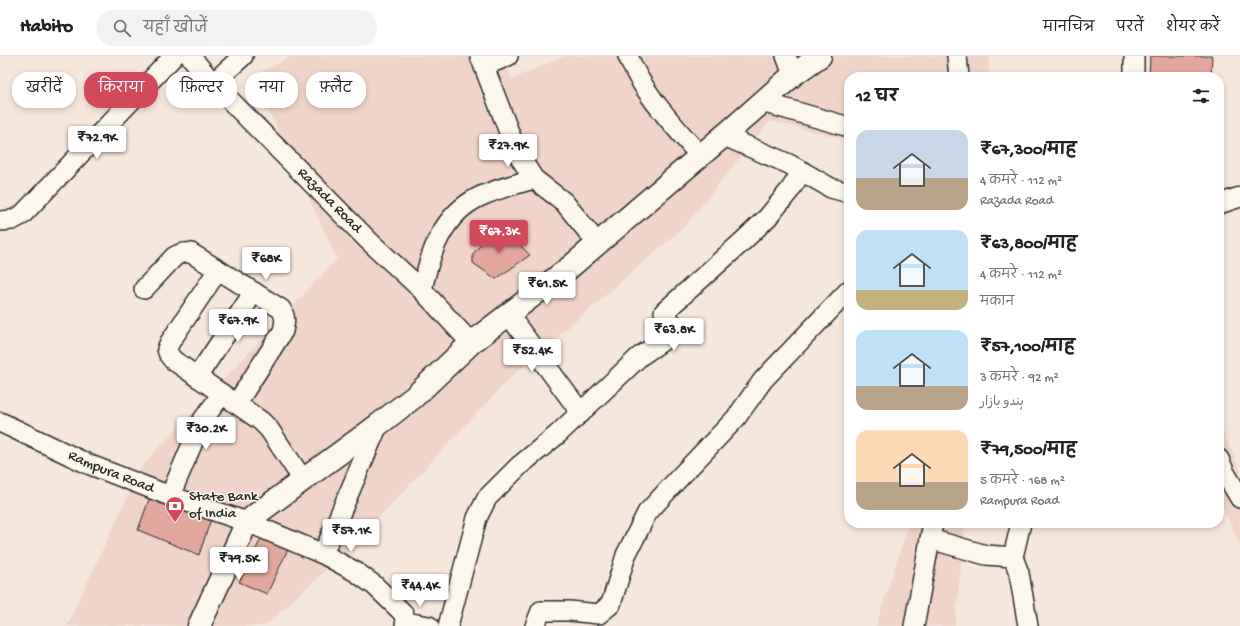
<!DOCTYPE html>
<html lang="hi">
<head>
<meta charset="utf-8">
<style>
  body { margin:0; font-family:"Gochi Hand","Playpen Sans Arabic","Playpen Sans Deva",sans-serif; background:#f2f2f2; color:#222; height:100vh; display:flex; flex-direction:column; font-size:15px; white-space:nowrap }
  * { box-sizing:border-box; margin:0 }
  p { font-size:13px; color:#767676 }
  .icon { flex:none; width:22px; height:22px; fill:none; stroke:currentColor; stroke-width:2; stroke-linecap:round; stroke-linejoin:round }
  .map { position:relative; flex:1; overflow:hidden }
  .drawer { position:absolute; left:844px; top:16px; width:380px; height:456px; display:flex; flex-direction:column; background:#fff; border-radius:16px; box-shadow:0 2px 6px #0003 }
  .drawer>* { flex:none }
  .top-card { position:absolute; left:12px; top:16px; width:380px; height:36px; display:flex; gap:8px }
  .price { position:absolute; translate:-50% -34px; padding:0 9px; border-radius:4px; background:#fff; color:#222; font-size:13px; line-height:26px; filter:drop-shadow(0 1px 2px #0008) }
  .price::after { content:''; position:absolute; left:50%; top:24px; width:12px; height:9px; margin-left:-6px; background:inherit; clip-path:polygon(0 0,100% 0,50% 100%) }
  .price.active { background:#d1495b; color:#fff }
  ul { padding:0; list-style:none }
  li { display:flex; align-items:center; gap:12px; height:100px; padding:0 12px }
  li span { display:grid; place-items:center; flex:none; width:112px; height:80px; border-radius:12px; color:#555 }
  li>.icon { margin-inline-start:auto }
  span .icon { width:48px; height:48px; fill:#fffc; stroke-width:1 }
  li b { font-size:17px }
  h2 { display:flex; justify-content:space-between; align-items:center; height:48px; padding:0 12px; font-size:17px }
  .tag { padding:0 14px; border-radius:16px; background:#fff; box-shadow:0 2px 6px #0003; font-size:14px; line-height:36px }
  .tag.active { background:#d1495b; color:#fff }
  header { display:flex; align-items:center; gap:24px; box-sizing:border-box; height:56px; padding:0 20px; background:#fff; border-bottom:1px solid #e0e0e0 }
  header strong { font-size:19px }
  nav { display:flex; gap:22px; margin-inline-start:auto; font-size:14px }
  .search { width:280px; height:36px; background:#f2f2f2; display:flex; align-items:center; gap:10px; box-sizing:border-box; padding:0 14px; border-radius:16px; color:#767676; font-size:15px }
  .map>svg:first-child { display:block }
  .built { fill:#f0d4c9 }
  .building { fill:#e2a89d; stroke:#2b2b2b }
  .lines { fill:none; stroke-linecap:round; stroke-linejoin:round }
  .minor-casing { stroke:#2b2b2b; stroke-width:22 }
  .major-casing { stroke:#2b2b2b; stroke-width:25 }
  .minor { stroke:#fbf7ec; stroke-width:19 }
  .major { stroke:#fbf7ec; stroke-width:22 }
  .labels { text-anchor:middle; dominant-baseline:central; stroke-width:3; stroke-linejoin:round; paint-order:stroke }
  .street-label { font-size:15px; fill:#2b2b2b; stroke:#fbf7ec }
  .poi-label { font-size:15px; fill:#2b2b2b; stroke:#fbf7ec; text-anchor:start }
</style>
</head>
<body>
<header>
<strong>Habito</strong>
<div class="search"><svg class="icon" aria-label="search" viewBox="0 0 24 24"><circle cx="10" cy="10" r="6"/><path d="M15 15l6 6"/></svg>यहाँ खोजें</div>
<nav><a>मानचित्र</a><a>परतें</a><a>शेयर करें</a></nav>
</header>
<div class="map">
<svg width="1240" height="570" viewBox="0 0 1240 570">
  <rect width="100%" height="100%" fill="#f6e7dc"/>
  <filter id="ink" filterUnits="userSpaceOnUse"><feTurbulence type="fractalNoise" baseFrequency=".025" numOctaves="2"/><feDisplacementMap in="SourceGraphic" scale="8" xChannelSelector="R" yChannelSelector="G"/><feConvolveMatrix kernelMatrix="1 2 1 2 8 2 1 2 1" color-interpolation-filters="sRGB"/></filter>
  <g filter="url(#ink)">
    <!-- built -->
    <g class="built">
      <polygon points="291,0 503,0 512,23 564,0 989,0 989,21 849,21 849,84 770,65 684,171 512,320 350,492 265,570 67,570 141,411 337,203 253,21"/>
      <polygon points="1219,368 1240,413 1240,488 1219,444"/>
      <polygon points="909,467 965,467 955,570 876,570"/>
    </g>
    <!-- building -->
    <g class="building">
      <polygon points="1150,0 1212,0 1211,21 1149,21"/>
      <polygon points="503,172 530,199 496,223 473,207 473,198 486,182"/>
      <polygon points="151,438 212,460 199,499 138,474"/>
      <polygon points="262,481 289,491 267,538 239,526"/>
    </g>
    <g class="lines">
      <defs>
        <g id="minor">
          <path id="s1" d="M190,0L213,27L369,185L422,234L471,287"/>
          <polyline points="480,0 517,97 534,123 564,146 597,187"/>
          <path d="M628,0C643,38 674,69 700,100"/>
          <polyline points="786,0 793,19"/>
          <polyline points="957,0 959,21"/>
          <polyline points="1134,0 1134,21"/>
          <polyline points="484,10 508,0"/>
          <polyline points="213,27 243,0"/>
          <polyline points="762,46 849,71"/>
          <polyline points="724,80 789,108 831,132 849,137"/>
          <polyline points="1219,148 1240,141"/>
          <polyline points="0,165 12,164 22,159 174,0"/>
          <polyline points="218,214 170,286 167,293 169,299 173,304 261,365 269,373 303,424"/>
          <path d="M144,233L174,201C180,197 184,196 191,197L281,253C286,261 285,266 283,275L237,347"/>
          <path d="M422,234C430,197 442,159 479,141C496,133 516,128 534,123"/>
          <polyline points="508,258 581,357"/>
          <polyline points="197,321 254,236"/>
          <path id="s2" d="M0,366L88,408L170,440L247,466L323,498L356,516L374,529L403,557L406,566L405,570"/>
          <polyline points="1219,403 1225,417 1240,442"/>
          <polyline points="170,440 202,365 222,338"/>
          <polyline points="930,483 986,499 1013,501 1019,517 1028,570"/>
          <polyline points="323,498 378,369"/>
          <polyline points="1013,501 1021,467"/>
          <polyline points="406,566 429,570"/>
          <polyline points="448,570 477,462 487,442 519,410 558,378 639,301 677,275 664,256 743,185 768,161 790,134 802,115"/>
          <polyline points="535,570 541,555 569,555 599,558 611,548 626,499 647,457 678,423 736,362 763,324 849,234"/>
          <polyline points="914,570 933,467"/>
        </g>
        <polyline id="major" points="199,570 247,466 258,457 378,369 414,341 471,287 569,212 734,71 793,19 820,0"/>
      </defs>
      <!-- minor casing -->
      <use href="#minor" class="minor-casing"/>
      <!-- major casing -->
      <use href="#major" class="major-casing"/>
      <!-- minor -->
      <use href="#minor" class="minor"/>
      <!-- major -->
      <use href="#major" class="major"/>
    </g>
  </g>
  <!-- icons -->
  <defs>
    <symbol id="bank-pin" viewBox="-11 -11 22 30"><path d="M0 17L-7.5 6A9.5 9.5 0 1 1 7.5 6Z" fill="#d1495b" stroke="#fbf7ec"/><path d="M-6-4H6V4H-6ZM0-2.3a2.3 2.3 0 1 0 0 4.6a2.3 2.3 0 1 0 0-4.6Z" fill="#fff"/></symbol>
  </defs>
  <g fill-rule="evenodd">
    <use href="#bank-pin" x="164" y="439" width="22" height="30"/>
  </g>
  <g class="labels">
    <!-- street labels -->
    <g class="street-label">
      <text stroke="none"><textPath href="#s1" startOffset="201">Razada Road</textPath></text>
      <text stroke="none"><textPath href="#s2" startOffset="122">Rampura Road</textPath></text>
    </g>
    <!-- poi labels -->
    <g class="poi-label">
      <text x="189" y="441">State Bank<tspan x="189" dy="17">of India</tspan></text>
    </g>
  </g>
</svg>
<b class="price" style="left:97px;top:104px">₹72.9K</b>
<b class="price" style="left:508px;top:112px">₹27.9K</b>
<b class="price active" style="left:499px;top:198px">₹67.3K</b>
<b class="price" style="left:266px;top:225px">₹68K</b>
<b class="price" style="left:547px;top:250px">₹61.5K</b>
<b class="price" style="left:238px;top:287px">₹67.9K</b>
<b class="price" style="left:674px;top:296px">₹63.8K</b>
<b class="price" style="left:532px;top:317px">₹52.4K</b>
<b class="price" style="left:206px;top:395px">₹30.2K</b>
<b class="price" style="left:351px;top:497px">₹57.1K</b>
<b class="price" style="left:239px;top:525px">₹79.5K</b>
<b class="price" style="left:420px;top:552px">₹44.4K</b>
<div class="top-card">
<a class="tag">खरीदें</a>
<a class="tag active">किराया</a>
<a class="tag">फ़िल्टर</a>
<a class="tag">नया</a>
<a class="tag">फ़्लैट</a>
</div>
<section class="drawer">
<h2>12 घर<svg class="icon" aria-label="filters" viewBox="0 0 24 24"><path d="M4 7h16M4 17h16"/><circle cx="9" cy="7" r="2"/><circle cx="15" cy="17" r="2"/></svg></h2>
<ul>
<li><span style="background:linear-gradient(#c9d6e8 60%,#b9a48a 0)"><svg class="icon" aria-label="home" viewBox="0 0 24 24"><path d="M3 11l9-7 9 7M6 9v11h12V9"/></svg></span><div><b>₹67,300/माह</b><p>4 कमरे · 112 m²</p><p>Razada Road</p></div></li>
<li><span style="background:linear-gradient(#bfe0f5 75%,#c2b280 0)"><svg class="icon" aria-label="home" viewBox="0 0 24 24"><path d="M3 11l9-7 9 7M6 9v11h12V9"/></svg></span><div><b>₹63,800/माह</b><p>4 कमरे · 112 m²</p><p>मकान</p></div></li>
<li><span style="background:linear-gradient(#bfe0f5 70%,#b9a48a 0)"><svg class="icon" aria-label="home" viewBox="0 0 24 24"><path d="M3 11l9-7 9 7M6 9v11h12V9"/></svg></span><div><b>₹57,100/माह</b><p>3 कमरे · 92 m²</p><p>ہندو بازار</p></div></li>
<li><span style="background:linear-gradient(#ffd9b3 65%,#b9a48a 0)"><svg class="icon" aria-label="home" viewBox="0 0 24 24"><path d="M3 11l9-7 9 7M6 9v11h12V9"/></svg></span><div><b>₹79,500/माह</b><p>5 कमरे · 168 m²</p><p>Rampura Road</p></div></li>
</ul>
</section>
</div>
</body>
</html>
